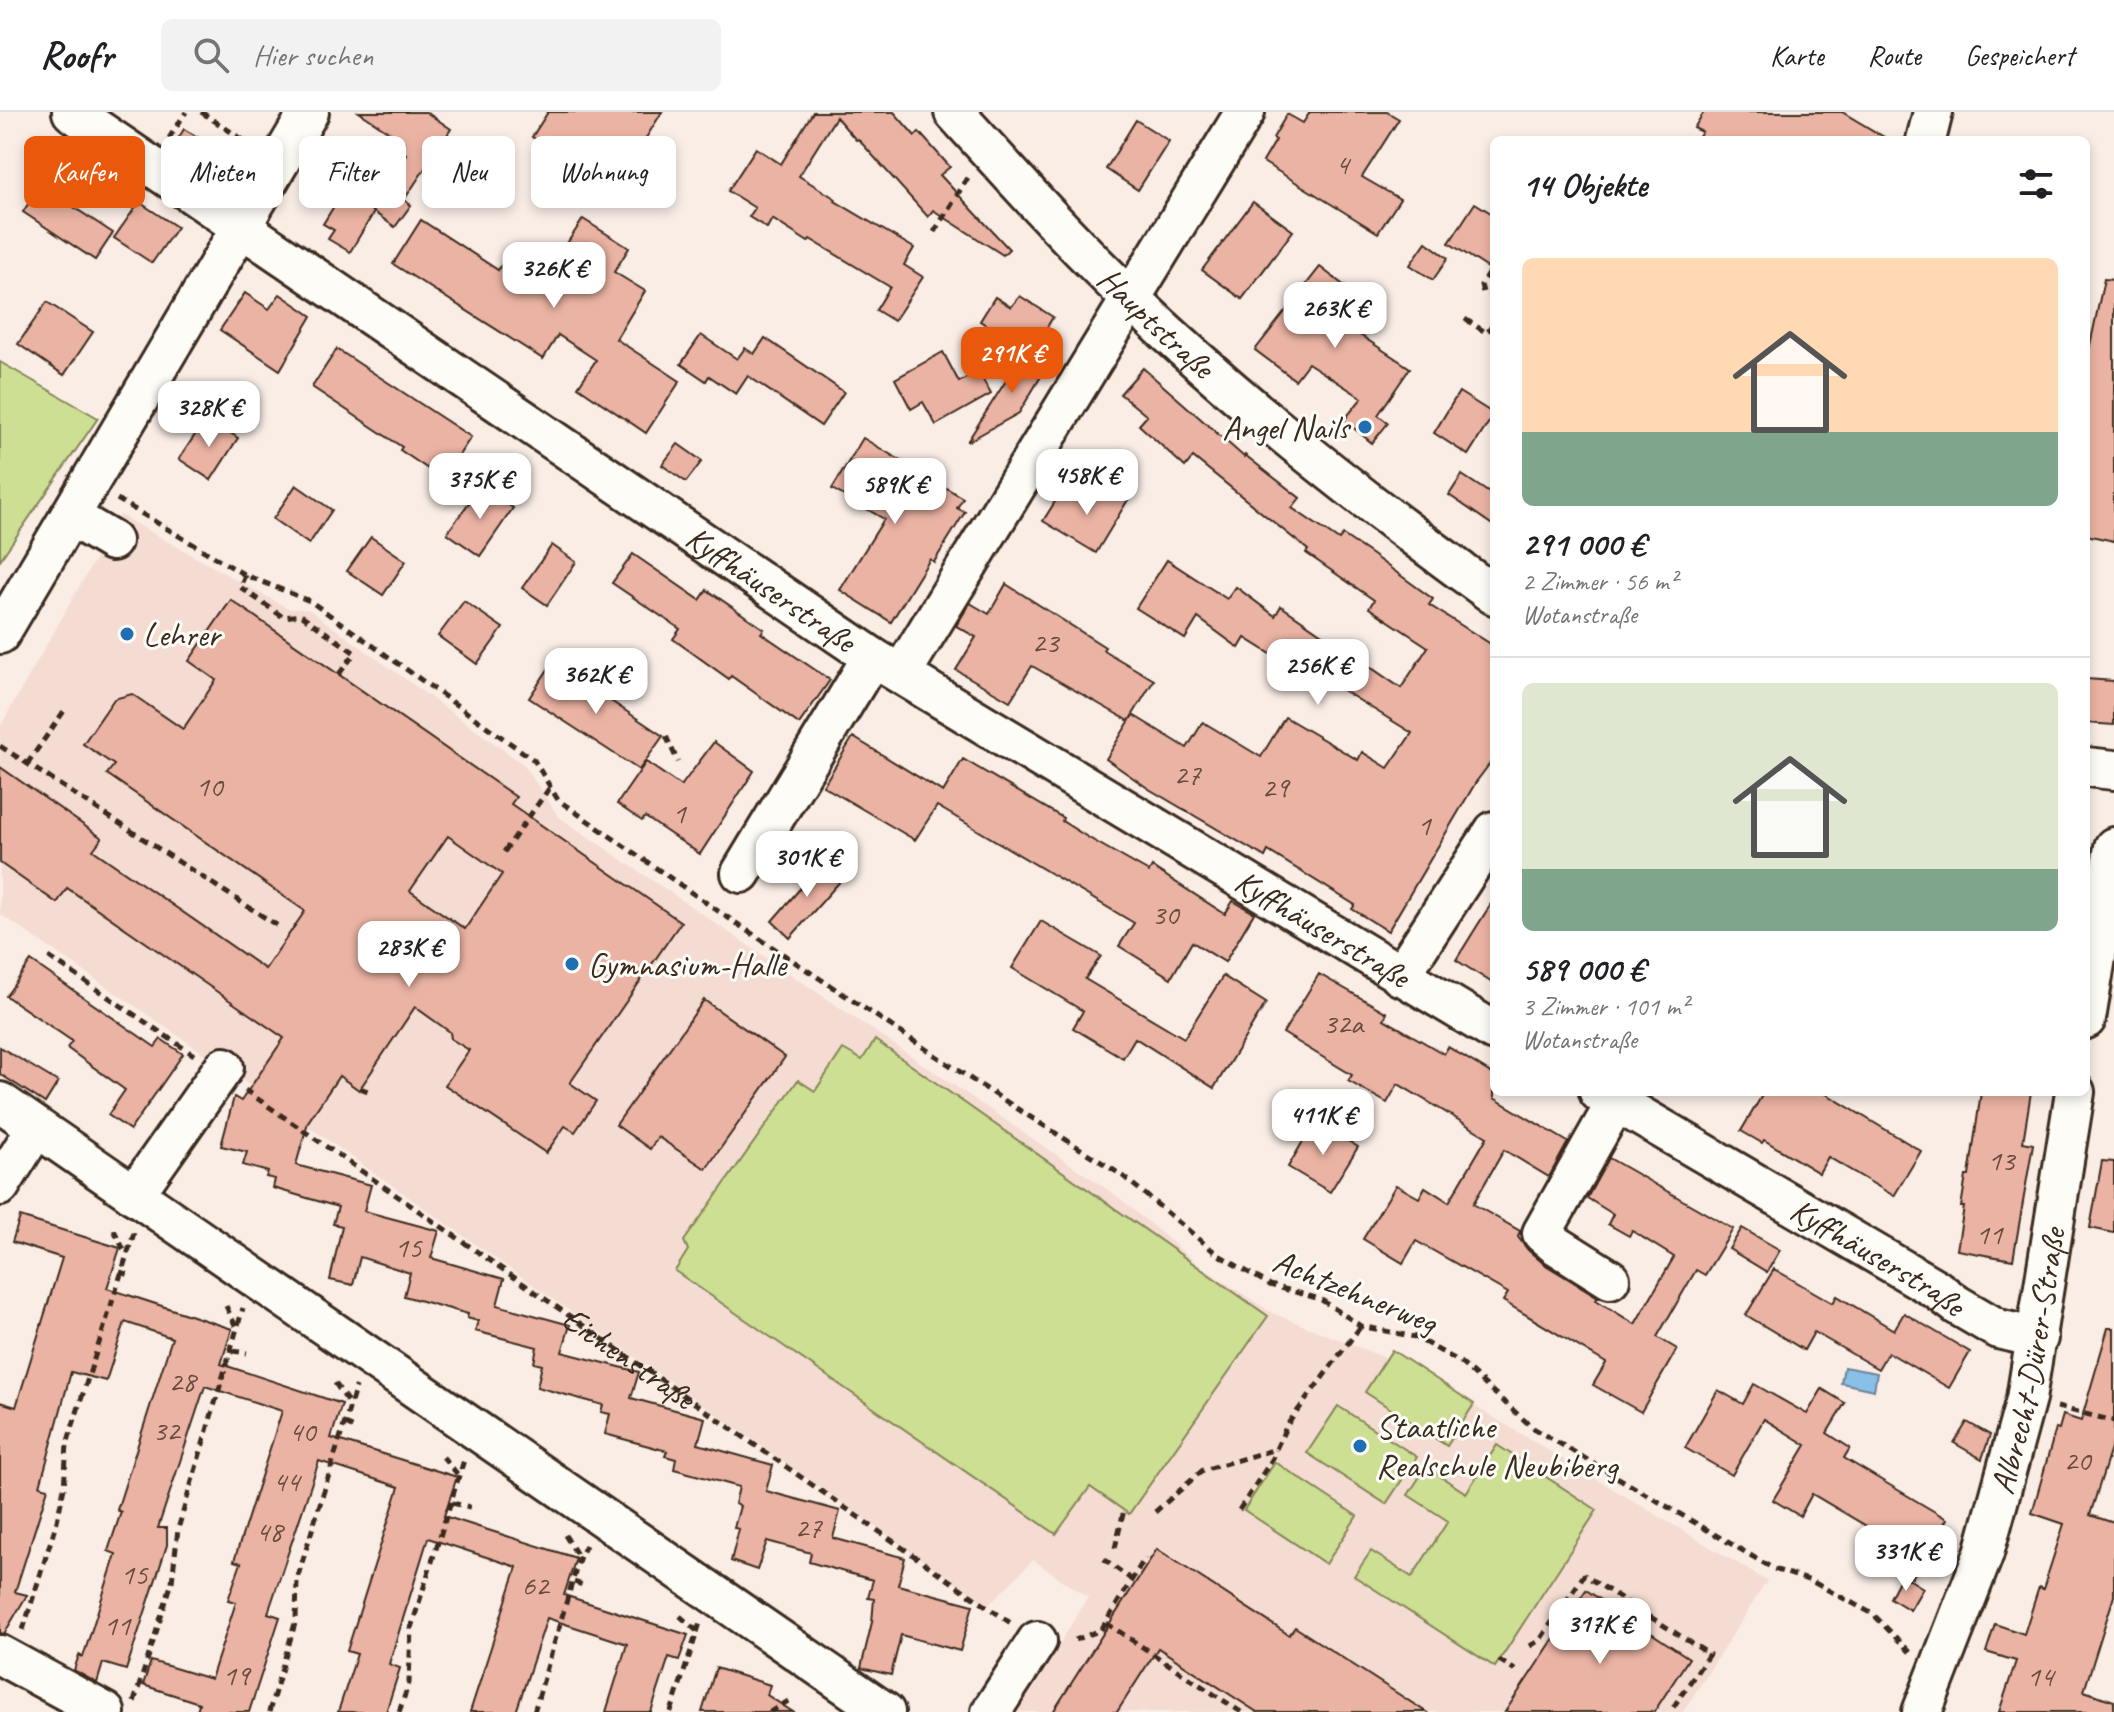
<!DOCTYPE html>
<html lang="de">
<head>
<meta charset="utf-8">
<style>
  body { margin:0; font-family:Caveat,sans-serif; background:#f2f2f2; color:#202124; height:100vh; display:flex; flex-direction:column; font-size:30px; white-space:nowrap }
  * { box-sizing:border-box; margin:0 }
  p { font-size:26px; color:#757577 }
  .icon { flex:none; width:44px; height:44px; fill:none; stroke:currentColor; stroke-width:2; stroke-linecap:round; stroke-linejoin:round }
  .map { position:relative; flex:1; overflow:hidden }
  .panel { position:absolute; left:1490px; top:24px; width:600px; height:960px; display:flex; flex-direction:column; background:#fff; border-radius:12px; box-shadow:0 4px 12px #0003 }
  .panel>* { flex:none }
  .top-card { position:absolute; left:24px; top:24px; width:760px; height:72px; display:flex; gap:16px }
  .price { position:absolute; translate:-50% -68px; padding:0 18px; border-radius:16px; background:#fff; color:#222; font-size:26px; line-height:52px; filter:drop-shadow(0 2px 4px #0008) }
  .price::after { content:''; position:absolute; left:50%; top:48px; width:24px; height:18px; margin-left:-12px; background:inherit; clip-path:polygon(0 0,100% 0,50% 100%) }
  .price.on { background:#ea580c; color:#fff }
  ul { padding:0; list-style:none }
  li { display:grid; align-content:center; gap:16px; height:424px; padding:0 32px }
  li+li { border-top:2px solid #e0e0e0 }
  li span { display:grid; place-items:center; height:248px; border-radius:12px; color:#555 }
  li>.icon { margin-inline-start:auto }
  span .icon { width:144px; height:144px; fill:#fffc; stroke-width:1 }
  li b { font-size:34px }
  h2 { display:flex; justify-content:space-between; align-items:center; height:96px; padding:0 32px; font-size:34px }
  .pill { padding:0 28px; border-radius:12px; background:#fff; box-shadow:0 4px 12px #0003; font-size:28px; line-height:72px }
  .pill.on { background:#ea580c; color:#fff }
  header { display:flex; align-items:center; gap:48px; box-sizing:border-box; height:112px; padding:0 40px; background:#fff; border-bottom:2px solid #e0e0e0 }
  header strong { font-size:38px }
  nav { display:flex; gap:44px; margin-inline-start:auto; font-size:28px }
  .search { width:560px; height:72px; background:#f2f2f2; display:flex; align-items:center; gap:20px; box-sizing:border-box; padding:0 28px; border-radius:12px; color:#757577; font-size:30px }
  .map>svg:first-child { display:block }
  .built { fill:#f5dcd2 }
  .green { fill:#ccdf93; stroke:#848458; stroke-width:2 }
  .water { fill:#8abfe8; stroke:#6a8397; stroke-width:2 }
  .building { fill:#ebb3a3; stroke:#3b2a1e; stroke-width:2; fill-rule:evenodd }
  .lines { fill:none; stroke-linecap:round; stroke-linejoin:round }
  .minor-casing { stroke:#3b2a1e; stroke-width:44 }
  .path { stroke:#3b2a1e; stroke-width:5; stroke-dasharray:8 6; stroke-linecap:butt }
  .minor { stroke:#fdfcf7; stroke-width:38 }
  .poi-dot { fill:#1f6fb2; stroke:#fdfcf7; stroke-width:3 }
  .labels { text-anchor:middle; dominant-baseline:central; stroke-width:6; stroke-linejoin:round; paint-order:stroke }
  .number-label { font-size:30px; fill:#674c3f }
  .street-label { font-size:34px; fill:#3b2a1e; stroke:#fdfcf7 }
  .poi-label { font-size:34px; fill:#3b2a1e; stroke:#fdfcf7; text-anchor:start }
</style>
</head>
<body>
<header>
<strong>Roofr</strong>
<div class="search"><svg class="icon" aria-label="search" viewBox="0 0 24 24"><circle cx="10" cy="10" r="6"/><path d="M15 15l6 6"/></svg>Hier suchen</div>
<nav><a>Karte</a><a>Route</a><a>Gespeichert</a></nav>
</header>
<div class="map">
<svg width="2114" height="1600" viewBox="0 0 2114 1600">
  <rect width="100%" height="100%" fill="#f9ede6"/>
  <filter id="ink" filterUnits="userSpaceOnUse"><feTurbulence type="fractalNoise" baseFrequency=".0125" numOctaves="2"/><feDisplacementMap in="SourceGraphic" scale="16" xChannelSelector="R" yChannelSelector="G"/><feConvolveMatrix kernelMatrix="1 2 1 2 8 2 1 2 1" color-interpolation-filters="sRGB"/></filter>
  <g filter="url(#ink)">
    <!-- built -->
    <polygon class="built" points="120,403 289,497 308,497 523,652 559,705 1117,1084 1199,1153 1272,1201 1411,1256 1767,1469 1683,1600 1018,1600 1088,1485 1033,1448 988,1494 224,955 0,802 0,615"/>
    <!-- green -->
    <g class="green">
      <polygon points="0,250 98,306 0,448"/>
      <polygon points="875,928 1268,1204 1129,1402 1090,1375 1056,1422 675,1159 688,1138 684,1129 798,968 815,979 843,937 862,948"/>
      <polygon points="1392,1238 1474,1292 1447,1334 1365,1280"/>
      <polygon points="1338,1294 1417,1345 1386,1392 1307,1341"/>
      <polygon points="1497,1333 1597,1398 1495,1555 1354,1464 1371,1439 1412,1465 1448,1409 1408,1383 1426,1355 1466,1381"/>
      <polygon points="1275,1350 1357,1404 1326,1452 1244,1398"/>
    </g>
    <!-- water -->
    <polygon class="water" points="1844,1255 1877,1261 1874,1278 1841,1271"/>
    <!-- building -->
    <g class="building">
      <polygon points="359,0 426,0 451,17 404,88 411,93 395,115 368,96 406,42 399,37 404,30"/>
      <polygon points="548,0 662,0 615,76 532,25"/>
      <polygon points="813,0 894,0 915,24 919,20 950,55 940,63 1009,137 1003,143 933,98 928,105 858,27 856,28 836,5 799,64 836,87 835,89 914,136 904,153 923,165 894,209 876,198 890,175 810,127 808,130 772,107 767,116 749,105 755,96 728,79 756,36 781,52"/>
      <polygon points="1310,0 1387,0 1399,7 1362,65 1400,87 1378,121 1263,50 1276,28 1273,26 1287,2 1303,11"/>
      <polygon points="1704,0 1842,0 1889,28 1697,28 1702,20 1694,16"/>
      <polygon points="1136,8 1169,29 1138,78 1106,57"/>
      <polygon points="184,17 211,33 196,58 170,40"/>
      <polygon points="56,37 88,58 66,90 113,121 95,148 23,100 41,72 35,68"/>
      <polygon points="342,81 374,100 350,140 328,127 334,118 323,112"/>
      <polygon points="139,90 177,115 152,151 114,126"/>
      <polygon points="1253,90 1293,119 1242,187 1202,158"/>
      <polygon points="1475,91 1494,103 1494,160 1449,131"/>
      <polygon points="583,107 629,136 614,160 645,179 616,227 680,269 646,321 578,275 596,248 558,223 543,247 393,152 421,108 498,158 502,152 539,174"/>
      <polygon points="1426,130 1448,146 1433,168 1410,153"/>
      <polygon points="1320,155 1364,189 1345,213 1410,256 1378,303 1388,311 1372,331 1344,308 1362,286 1308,251 1295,268 1255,238"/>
      <polygon points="2104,167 2114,168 2114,429 2086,423 2086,237 2089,238"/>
      <polygon points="245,181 269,197 280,182 312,204 280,258 220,218"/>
      <polygon points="1020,184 1053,205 1031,242 980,209 995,185 1011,195"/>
      <polygon points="47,190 93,220 64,263 18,232"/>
      <polygon points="701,223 737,247 745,236 754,242 765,226 844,280 821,314 748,264 736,282 709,264 706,269 681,252"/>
      <polygon points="337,237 471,325 443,367 400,338 402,335 312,275"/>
      <polygon points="943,240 959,270 978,259 991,282 936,313 923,290 911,297 895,267"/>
      <polygon points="1023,242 1046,256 1019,301 967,330"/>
      <polygon points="1143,256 1244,345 1245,343 1300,386 1292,396 1339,428 1343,423 1371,442 1433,487 1429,493 1494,534 1494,646 1476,670 1388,819 1352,797 1355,793 1268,739 1265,745 1149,677 1106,647 1133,603 1187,636 1203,610 1261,645 1285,605 1358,648 1362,640 1388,656 1412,621 1302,553 1298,559 1245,526 1239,536 1198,506 1185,527 1136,496 1167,448 1227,487 1236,475 1275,504 1281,494 1401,576 1428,535 1369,496 1374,488 1306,441 1308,438 1193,345 1185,355 1139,313 1147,304 1120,282"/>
      <polygon points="1459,280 1494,302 1468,343 1434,321"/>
      <polygon points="207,305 238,326 211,368 179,347"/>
      <polygon points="863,326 963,386 957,396 965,400 934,450 930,447 891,510 840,478 884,407 832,377"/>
      <polygon points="678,332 702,349 686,370 662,353"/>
      <polygon points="1462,363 1494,384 1494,414 1449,383"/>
      <polygon points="1105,372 1129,386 1096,441 1043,409 1061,380 1089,396"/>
      <polygon points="296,373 332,398 309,432 273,407"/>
      <polygon points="481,374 513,396 480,444 447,421"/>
      <polygon points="371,425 406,449 383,483 347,459"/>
      <polygon points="552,433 576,450 547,493 522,476"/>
      <polygon points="633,442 700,488 707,478 764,517 761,521 830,568 799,612 731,564 729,567 673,527 680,517 612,471"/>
      <polygon points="1006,472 1105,535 1103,538 1154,568 1129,609 1032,554 1010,589 956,558 976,525 956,514 970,491 989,502"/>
      <path d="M231,488L516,685L511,692L681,810L570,971L596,989L575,1020L565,1014L546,1041L445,973L469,938L451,927L450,920L415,895L359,978L339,964L308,1010L296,1053L371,1073L364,1099L439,1119L431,1146L504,1167L497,1193L570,1213L562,1240L639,1260L631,1286L705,1306L698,1332L773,1353L766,1379L840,1399L833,1426L905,1446L898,1473L973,1493L960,1539L901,1523L891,1563L861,1556L872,1510L874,1487L868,1486L873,1468L809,1450L811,1441L767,1429L757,1458L731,1449L739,1417L734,1416L740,1394L735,1392L739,1375L674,1357L676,1347L665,1344L667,1339L605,1322L610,1302L601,1300L603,1293L537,1275L542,1253L534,1251L537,1235L475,1219L478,1209L467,1206L468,1202L404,1184L410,1161L360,1145L353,1173L330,1168L342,1114L333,1112L338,1095L273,1076L275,1067L266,1065L268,1060L243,1053L247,1040L221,1034L234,985L241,989L284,926L67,776L57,791L0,751V655L102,726L93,738L265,857L305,799L107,662L114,653L83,632L114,587L132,582L183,617L216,568L189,549ZM448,724L502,762L465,817L410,779Z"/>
      <polygon points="464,489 503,516 477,552 438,524"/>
      <polygon points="553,550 663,624 639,658 529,586"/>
      <polygon points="2086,567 2114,569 2114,613 2086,611"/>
      <polygon points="853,625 943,680 963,647 1063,706 1062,709 1089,726 1149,760 1152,755 1225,802 1233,789 1254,801 1225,850 1192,830 1171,866 1119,834 1134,811 937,694 915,728 823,674"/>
      <polygon points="714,630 754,659 700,742 645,705 642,709 617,692 646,650 681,674"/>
      <polygon points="824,749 843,766 790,826 772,809"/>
      <polygon points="1494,787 1494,872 1456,848"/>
      <polygon points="1041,809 1101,844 1085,867 1184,926 1223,864 1266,891 1214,976 1135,926 1123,946 1073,916 1083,899 1012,856"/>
      <polygon points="31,849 155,935 161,927 183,942 130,1018 108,1003 125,978 67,936 72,929 6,884"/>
      <polygon points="1319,862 1387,901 1384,907 1444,942 1448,935 1494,963 1494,986 1568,1030 1549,1065 1504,1038 1473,1092 1520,1119 1518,1125 1528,1138 1544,1152 1598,1185 1596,1188 1635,1212 1674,1145 1632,1119 1629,1124 1608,1112 1613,1102 1587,1086 1609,1046 1733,1117 1705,1163 1696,1158 1657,1225 1677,1237 1641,1300 1593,1273 1606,1251 1503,1189 1508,1181 1416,1129 1403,1151 1363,1127 1396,1073 1419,1086 1425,1075 1449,1090 1487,1025 1398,972 1387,991 1348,969 1352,963 1283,921"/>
      <polygon points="704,888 785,945 706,1057 658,1025 650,1037 616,1013"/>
      <polygon points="0,935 58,970 45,991 0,962"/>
      <polygon points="1764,980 1823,980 1921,1039 1894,1084 1828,1045 1819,1061 1764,1028 1762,1031 1741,1019"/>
      <polygon points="1981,980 2031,980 2023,1030 2033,1032 2013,1148 1957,1138 1964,1095 1961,1095 1966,1064 1969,1064"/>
      <polygon points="1315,1009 1358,1035 1330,1080 1288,1055"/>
      <polygon points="2102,1049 2114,1050 2114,1121 2090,1116"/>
      <polygon points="20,1105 120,1136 107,1176 232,1217 221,1252 342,1292 331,1326 457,1365 444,1404 576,1446 564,1483 688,1523 679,1548 669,1545 651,1600 606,1600 627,1532 547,1506 516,1600 470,1600 517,1455 428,1426 389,1552 400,1556 386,1600 338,1600 357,1542 347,1539 399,1375 319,1349 268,1501 280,1505 249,1600 197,1600 199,1591 143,1573 151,1549 211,1567 236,1490 228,1488 241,1451 234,1449 282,1299 205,1274 158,1416 167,1416 167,1433 126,1558 103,1551 97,1571 74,1558 79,1543 83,1545 116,1442 108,1439 121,1400 117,1398 172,1226 125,1210 106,1269 71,1260 40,1374 48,1376 15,1480 27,1483 4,1522 0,1521 0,1290 16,1295 62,1146 12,1130"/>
      <polygon points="1742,1116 1780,1138 1767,1160 1729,1137"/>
      <polygon points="1774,1157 1833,1191 1837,1184 1894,1218 1904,1201 1970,1240 1949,1276 1888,1240 1878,1257 1814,1220 1804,1238 1746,1203"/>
      <polygon points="2108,1216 2114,1216 2114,1327 2090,1403 2114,1411 2114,1484 2084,1579 2114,1589 2114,1600 1999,1600 2016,1549 1986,1540 1995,1512 2024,1522 2039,1475 2043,1477 2064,1412 2032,1401 2056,1316 2059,1317 2063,1303 2081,1309"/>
      <polygon points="1754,1272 1807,1302 1822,1277 1845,1291 1827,1321 1850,1336 1844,1346 1947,1407 1912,1466 1884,1450 1895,1431 1812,1382 1800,1404 1773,1388 1806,1333 1764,1307 1732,1363 1685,1336 1718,1278 1743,1292"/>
      <polygon points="1967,1310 1990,1323 1982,1347 1954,1331"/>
      <polygon points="1157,1437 1289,1523 1295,1515 1426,1600 1257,1600 1158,1536 1117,1600 1053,1600"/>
      <polygon points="1902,1463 1923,1476 1910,1498 1890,1486"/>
      <polygon points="1586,1478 1689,1546 1654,1600 1505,1600"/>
      <polygon points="716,1556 770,1573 767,1583 793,1600 702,1600"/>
    </g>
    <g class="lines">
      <defs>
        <g id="minor">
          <path id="s2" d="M72,0L872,545L1494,919"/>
          <path id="s3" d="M954,0C1011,63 1067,126 1129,185C1242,294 1366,391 1494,483"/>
          <polyline points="1926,28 1933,0"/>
          <polyline points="70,404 112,429"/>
          <polyline points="0,522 309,0"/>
          <polyline points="901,562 1245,0"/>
          <polyline points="2086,655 2114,658"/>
          <polyline points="741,761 872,545"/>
          <polyline points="1400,864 1494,719"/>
          <polyline points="2086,907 2114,735"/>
          <path id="s4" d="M1599,980L1936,1177L1957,1193L1998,1217L2038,1226"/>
          <polyline points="0,990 885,1600"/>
          <polyline points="0,1074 36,1016"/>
          <polyline points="134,1083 224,955"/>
          <polyline points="1610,1167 1556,1133 1542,1121 1616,990"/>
          <polyline points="0,1543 105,1600"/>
          <polyline points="991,1600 1037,1529"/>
          <path id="s5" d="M1922,1600L1984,1441L2026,1287L2075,980"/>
        </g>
      </defs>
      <!-- minor casing -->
      <use href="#minor" class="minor-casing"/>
      <!-- path -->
      <g class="path">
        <polyline points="201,0 254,35"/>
        <polyline points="169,26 186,0"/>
        <polyline points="934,120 969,64"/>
        <polyline points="1483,180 1481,173 1494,152"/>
        <polyline points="1465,207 1487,221 1494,211"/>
        <polyline points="117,387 245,463 310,489 534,648 558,688 718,799 974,969 1123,1064 1217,1142 1270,1173 1320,1187 1361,1214 1415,1225 1460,1250 1533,1316 1774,1457 1811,1469 1873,1502 1910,1540"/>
        <polyline points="245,463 240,475 283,505 301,503 355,541 339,562"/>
        <polyline points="666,624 678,650"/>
        <polyline points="0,634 281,816"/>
        <polyline points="27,652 64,599"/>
        <polyline points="504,740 550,675"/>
        <polyline points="49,845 194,943"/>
        <polyline points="360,976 368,979"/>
        <path id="s1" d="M245,978L1012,1512"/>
        <polyline points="114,1118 126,1142"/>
        <polyline points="120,1160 133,1164"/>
        <polyline points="226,1194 237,1217"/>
        <polyline points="232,1239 247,1241"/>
        <polyline points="335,1271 350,1293"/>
        <polyline points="2057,1295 2114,1309"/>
        <polyline points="345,1312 357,1317"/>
        <polyline points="443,1345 459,1364"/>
        <polyline points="452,1391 470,1395"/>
        <polyline points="1239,1398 1273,1346 1275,1338"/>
        <polyline points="1155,1400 1203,1358 1276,1337 1287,1313 1361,1214"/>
        <polyline points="565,1423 579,1446"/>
        <polyline points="1115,1436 1124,1398"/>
        <polyline points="1104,1447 1132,1468"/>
        <polyline points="574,1470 583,1473"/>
        <polyline points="680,1504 697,1519"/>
        <polyline points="1106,1511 1241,1600"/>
        <polyline points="23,1518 57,1409 64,1376 67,1332 134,1121"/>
        <polyline points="1075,1528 1101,1518 1145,1446"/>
        <polyline points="1530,1534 1540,1528 1584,1463 1709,1542 1670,1600"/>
        <polyline points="1499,1548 1515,1558"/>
        <polyline points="134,1590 172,1470 178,1417 243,1196"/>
        <polyline points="269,1600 296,1508 297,1467 356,1274"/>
        <polyline points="399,1600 409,1571 411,1516 464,1348"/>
        <polyline points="534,1600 579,1447 586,1433"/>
        <polyline points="671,1600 700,1511"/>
        <polyline points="770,1600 790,1588"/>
      </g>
      <!-- minor -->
      <use href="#minor" class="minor"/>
    </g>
  </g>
  <!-- markers -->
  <g class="poi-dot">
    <circle cx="1365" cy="315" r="8"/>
    <circle cx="127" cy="522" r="8"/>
    <circle cx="572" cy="852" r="8"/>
    <circle cx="1360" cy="1334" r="8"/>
  </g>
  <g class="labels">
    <!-- number labels -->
    <g class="number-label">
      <text x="1342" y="52">4</text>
      <text x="1045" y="530">23</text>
      <text x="1187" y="662">27</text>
      <text x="209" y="674">10</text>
      <text x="1275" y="675">29</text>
      <text x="679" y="701">1</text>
      <text x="1424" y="713">1</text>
      <text x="1165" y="802">30</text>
      <text x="1343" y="911">32a</text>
      <text x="2001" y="1048">13</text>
      <text x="1989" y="1122">11</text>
      <text x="408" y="1135">15</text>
      <text x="182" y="1269">28</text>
      <text x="166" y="1318">32</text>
      <text x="302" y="1319">40</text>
      <text x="2077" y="1348">20</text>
      <text x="286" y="1369">44</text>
      <text x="808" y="1415">27</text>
      <text x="269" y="1419">48</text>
      <text x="134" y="1462">15</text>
      <text x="535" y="1473">62</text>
      <text x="117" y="1513">11</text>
      <text x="236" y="1563">19</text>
      <text x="2040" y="1564">14</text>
    </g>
    <!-- street labels -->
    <g class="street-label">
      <text stroke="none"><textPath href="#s3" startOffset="292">Hauptstraße</textPath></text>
      <text stroke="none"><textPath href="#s2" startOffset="846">Kyffhäuserstraße</textPath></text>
      <text stroke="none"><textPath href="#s2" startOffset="1494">Kyffhäuserstraße</textPath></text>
      <text stroke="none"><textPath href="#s4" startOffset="324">Kyffhäuserstraße</textPath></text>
      <text transform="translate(1355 1179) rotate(22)">Achtzehnerweg</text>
      <text stroke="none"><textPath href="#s1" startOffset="468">Eichenstraße</textPath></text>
      <text stroke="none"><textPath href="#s5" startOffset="368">Albrecht-Dürer-Straße</textPath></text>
    </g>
    <!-- poi labels -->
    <g class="poi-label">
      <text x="1349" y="315" text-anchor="end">Angel Nails</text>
      <text x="143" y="522">Lehrer</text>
      <text x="588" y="852">Gymnasium-Halle</text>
      <text x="1376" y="1314">Staatliche<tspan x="1376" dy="39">Realschule Neubiberg</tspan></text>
    </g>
  </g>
</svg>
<b class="price" style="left:554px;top:198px">326K €</b>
<b class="price" style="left:1335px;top:238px">263K €</b>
<b class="price on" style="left:1012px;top:283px">291K €</b>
<b class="price" style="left:209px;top:337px">328K €</b>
<b class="price" style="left:1087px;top:405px">458K €</b>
<b class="price" style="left:480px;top:409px">375K €</b>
<b class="price" style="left:895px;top:414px">589K €</b>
<b class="price" style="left:1318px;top:595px">256K €</b>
<b class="price" style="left:596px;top:604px">362K €</b>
<b class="price" style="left:807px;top:787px">301K €</b>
<b class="price" style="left:409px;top:877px">283K €</b>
<b class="price" style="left:1323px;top:1045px">411K €</b>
<b class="price" style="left:1906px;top:1481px">331K €</b>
<b class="price" style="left:1600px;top:1554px">317K €</b>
<div class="top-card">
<a class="pill on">Kaufen</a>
<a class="pill">Mieten</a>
<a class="pill">Filter</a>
<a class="pill">Neu</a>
<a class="pill">Wohnung</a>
</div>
<section class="panel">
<h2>14 Objekte<svg class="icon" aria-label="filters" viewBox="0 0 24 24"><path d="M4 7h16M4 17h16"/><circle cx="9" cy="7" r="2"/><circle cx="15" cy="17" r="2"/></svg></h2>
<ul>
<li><span style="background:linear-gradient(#ffd9b3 70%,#7fa58c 0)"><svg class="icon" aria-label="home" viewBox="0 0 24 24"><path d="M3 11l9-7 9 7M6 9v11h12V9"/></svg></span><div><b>291 000 €</b><p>2 Zimmer · 56 m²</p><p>Wotanstraße</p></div></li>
<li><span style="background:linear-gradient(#dfe7d0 75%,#7fa58c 0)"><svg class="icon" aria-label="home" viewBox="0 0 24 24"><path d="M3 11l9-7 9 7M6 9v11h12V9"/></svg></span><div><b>589 000 €</b><p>3 Zimmer · 101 m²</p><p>Wotanstraße</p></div></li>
</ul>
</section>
</div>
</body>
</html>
